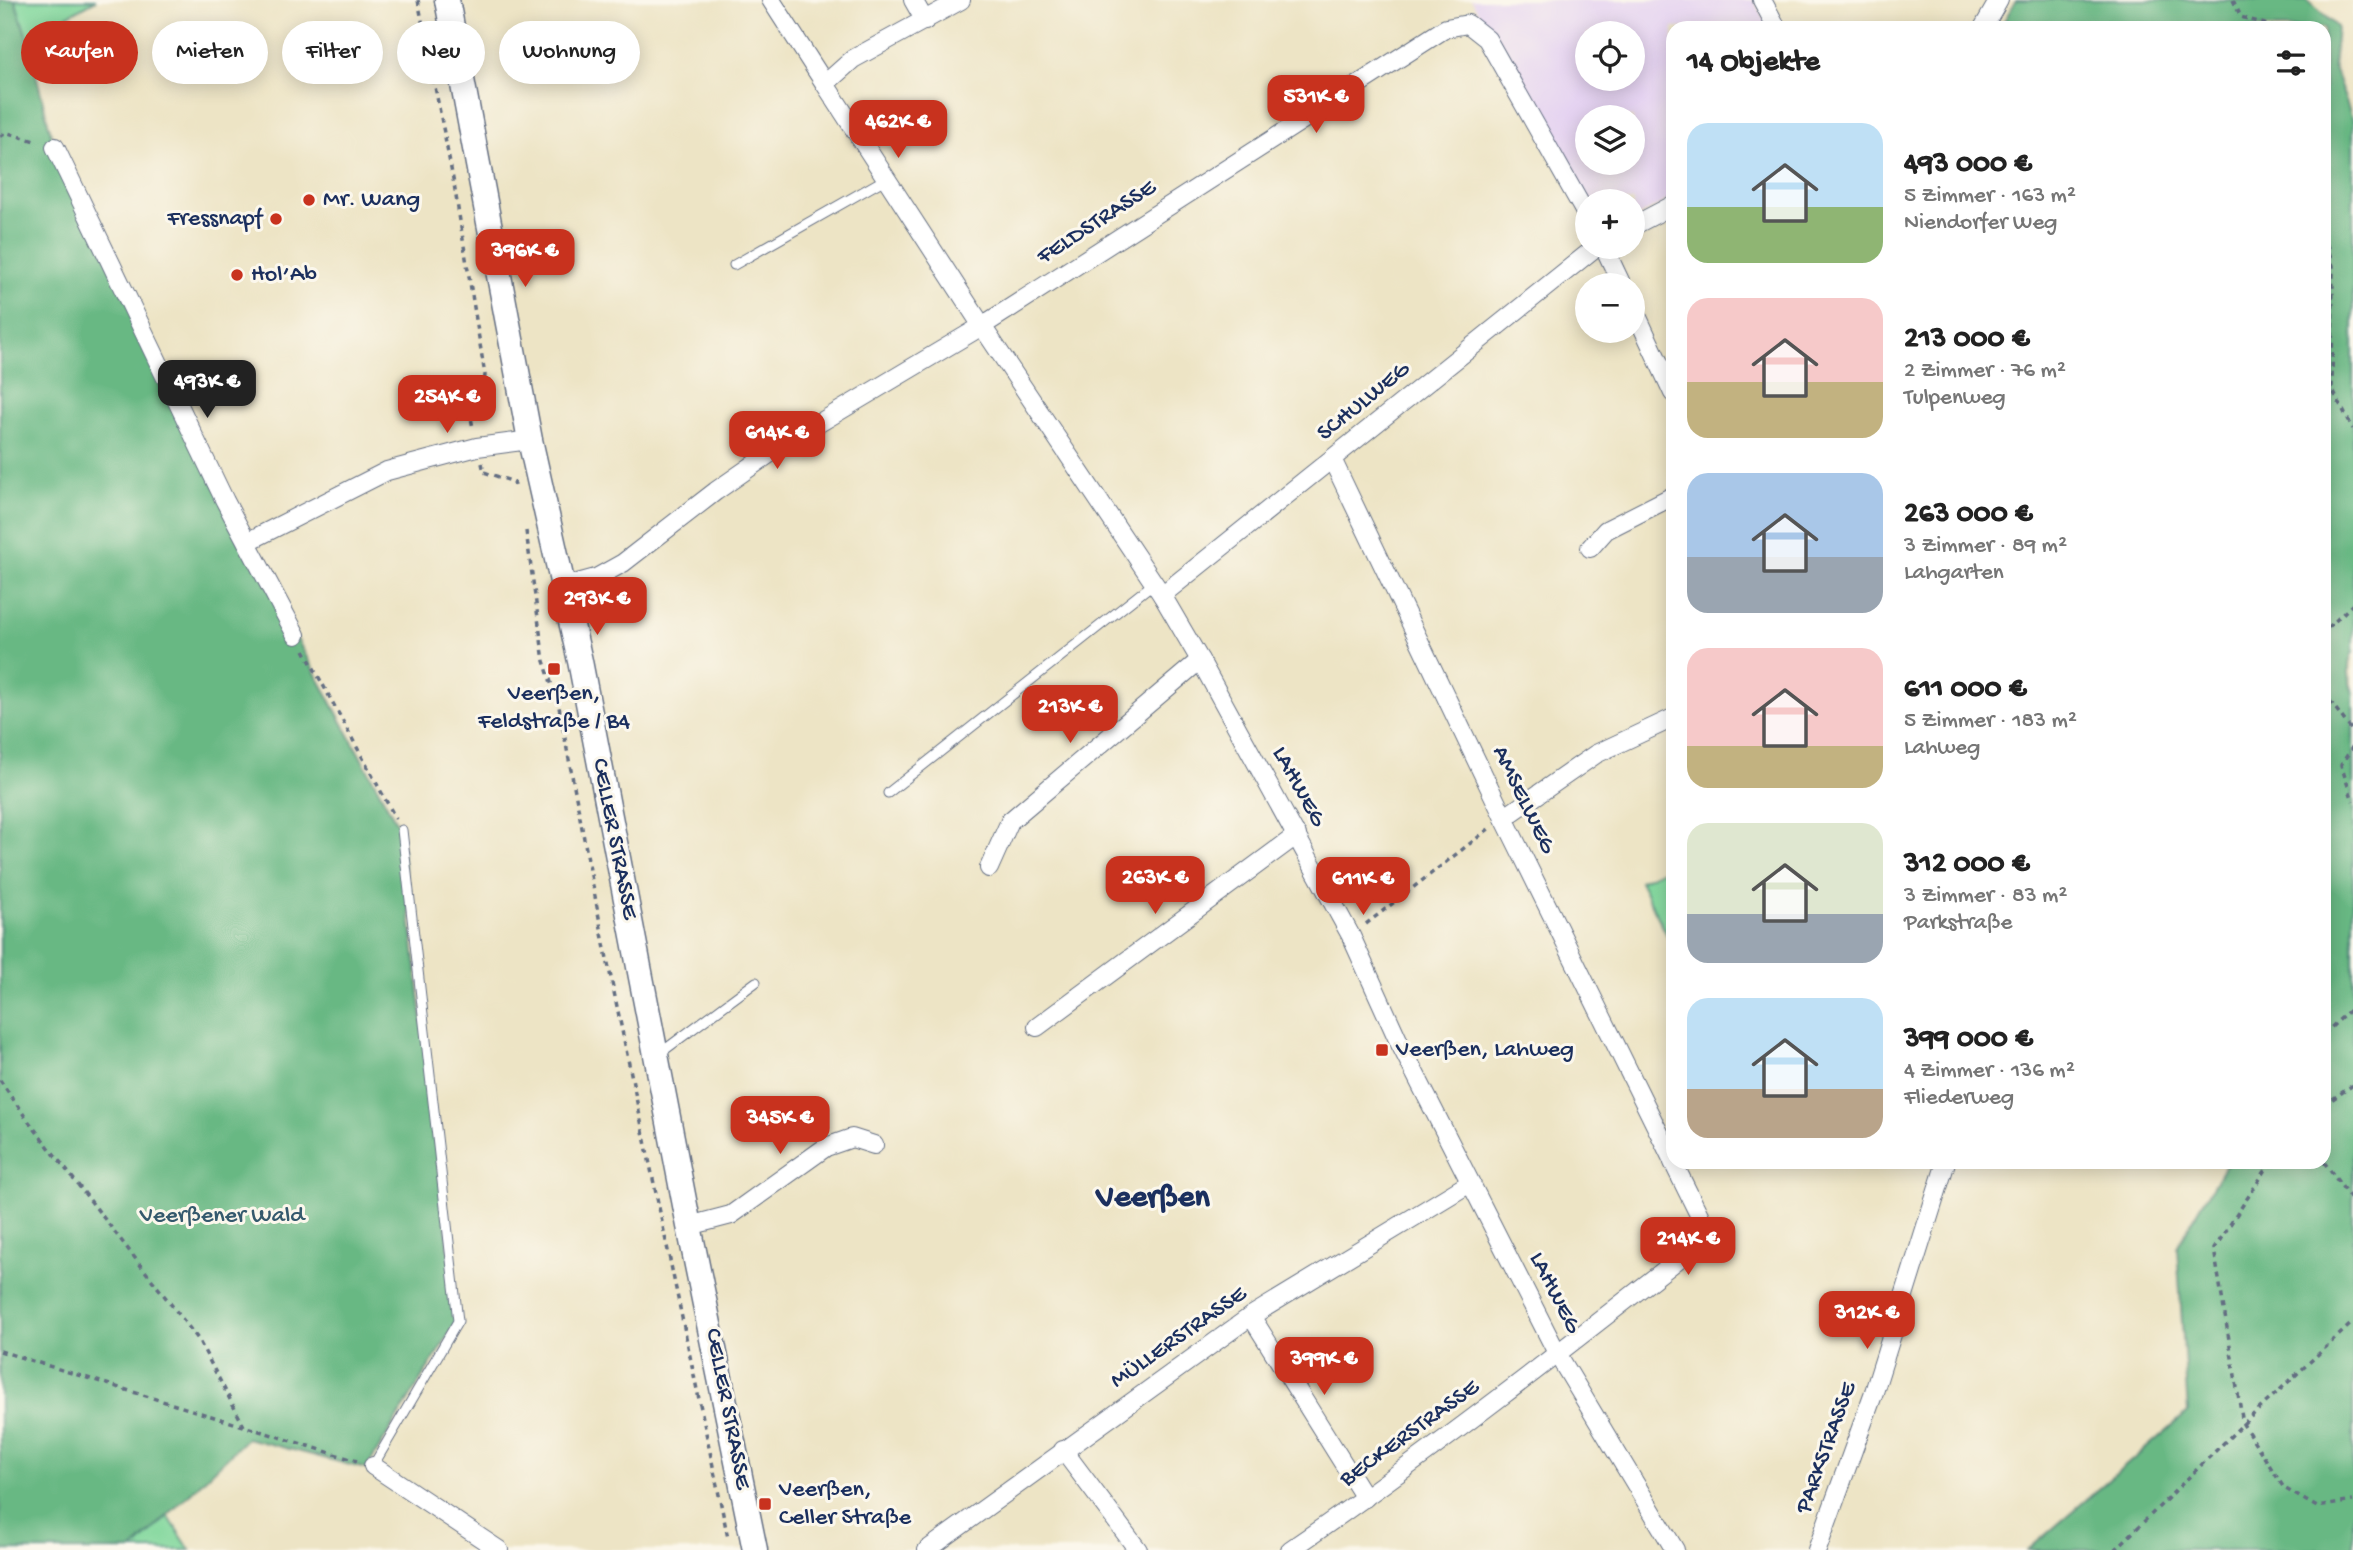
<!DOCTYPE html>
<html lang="de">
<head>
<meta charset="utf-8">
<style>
  body { margin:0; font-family:"Gochi Hand",sans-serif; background:#f6f6f6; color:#222; height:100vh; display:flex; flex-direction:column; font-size:26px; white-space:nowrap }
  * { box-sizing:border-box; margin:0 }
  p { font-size:23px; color:#767676 }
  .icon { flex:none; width:38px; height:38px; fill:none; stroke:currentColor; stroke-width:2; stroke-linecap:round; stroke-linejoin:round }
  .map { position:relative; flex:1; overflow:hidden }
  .details { position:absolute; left:1666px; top:21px; width:665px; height:1148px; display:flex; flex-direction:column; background:#fff; border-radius:21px; box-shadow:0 4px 18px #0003 }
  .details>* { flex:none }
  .hud { position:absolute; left:21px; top:21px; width:665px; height:63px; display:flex; gap:14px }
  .tools { position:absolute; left:1575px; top:21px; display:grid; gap:14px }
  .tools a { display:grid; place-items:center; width:70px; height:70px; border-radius:50%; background:#fff; box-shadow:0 4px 18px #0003; font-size:35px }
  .price { position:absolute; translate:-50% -60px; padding:0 16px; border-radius:14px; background:#c8321e; color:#fff; font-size:23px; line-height:46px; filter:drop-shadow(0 2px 4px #0008) }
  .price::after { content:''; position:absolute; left:50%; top:42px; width:21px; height:16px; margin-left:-10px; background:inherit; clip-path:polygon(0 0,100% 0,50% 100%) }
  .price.active { background:#222; color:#fff }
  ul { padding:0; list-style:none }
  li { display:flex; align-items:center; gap:21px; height:175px; padding:0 21px }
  li span { display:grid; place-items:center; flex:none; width:196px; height:140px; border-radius:21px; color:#555 }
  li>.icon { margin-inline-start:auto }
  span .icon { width:84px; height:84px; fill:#fffc; stroke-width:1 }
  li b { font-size:30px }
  h2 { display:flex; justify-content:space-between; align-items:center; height:84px; padding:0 21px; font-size:30px }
  .tag { padding:0 24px; border-radius:32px; background:#fff; box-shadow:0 4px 18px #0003; font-size:24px; line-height:63px }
  .tag.active { background:#c8321e; color:#fff }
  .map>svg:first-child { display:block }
  .built { fill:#e5d3f1; fill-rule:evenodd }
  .green { fill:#80d79b; stroke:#4e837c; stroke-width:2 }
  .forest { fill:#68b883; stroke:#427470; stroke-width:2 }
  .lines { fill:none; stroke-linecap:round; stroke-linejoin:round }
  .lane-casing { stroke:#646e82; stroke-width:11 }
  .street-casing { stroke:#646e82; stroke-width:20 }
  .secondary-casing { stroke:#646e82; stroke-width:27 }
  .path { stroke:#646e82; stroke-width:3.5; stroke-dasharray:5 5; stroke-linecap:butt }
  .lane { stroke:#fff; stroke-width:9 }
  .street { stroke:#fff; stroke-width:18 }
  .secondary { stroke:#fff; stroke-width:24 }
  .poi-dot { fill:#c8321e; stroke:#fbf7ec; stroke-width:2.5 }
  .labels { text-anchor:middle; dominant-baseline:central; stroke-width:6; stroke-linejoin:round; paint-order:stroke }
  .poi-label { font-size:24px; fill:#1b2f5e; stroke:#fbf7ec; text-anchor:start }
  .street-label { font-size:24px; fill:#1b2f5e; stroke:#fbf7ec }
  .park-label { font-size:24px; fill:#34596d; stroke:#fbf7ec }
  .district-label { font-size:32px; font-weight:bold; fill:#1b2f5e; stroke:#fbf7ec }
</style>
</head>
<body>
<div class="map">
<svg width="2353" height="1550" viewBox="0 0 2353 1550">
  <rect width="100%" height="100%" fill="#fbf7ec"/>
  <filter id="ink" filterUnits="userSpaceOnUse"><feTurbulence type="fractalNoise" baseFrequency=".0143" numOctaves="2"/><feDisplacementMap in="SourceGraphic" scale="14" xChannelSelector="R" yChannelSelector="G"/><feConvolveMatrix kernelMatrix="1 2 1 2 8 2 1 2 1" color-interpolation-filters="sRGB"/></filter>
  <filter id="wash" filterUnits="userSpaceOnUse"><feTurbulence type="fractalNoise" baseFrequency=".00686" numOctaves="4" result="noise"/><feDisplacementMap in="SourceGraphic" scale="28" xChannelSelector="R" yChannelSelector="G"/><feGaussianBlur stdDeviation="1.57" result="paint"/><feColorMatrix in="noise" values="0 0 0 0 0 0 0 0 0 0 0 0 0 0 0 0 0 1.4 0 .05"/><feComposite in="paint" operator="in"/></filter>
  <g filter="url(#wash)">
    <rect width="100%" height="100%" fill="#ede4c5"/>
    <!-- built -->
    <path class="built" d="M1471,0H1753L1769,28H1673V197L1633,219V201L1587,202ZM1587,33H1633V79H1587ZM1587,117H1633V163H1587Z"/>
    <!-- green -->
    <g class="green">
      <polygon points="15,0 96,0 27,38"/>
      <polygon points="1673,865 1673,947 1640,881"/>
      <polygon points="168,1516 190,1550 133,1550"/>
    </g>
    <!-- forest -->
    <g class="forest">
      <polygon points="0,0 15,0 27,38 54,146 222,501 400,829 457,1321 366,1469 247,1438 132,1550 0,1550"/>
      <path d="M2016,0H2307L2337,27L2333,65L2353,121V652C2346,663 2349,682 2353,694V1550H2028L2188,1412L2177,1247L2227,1162H2324V28H2000Z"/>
    </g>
  </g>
  <g filter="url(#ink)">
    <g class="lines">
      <defs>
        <g id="lane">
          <polyline points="734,265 887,178"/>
          <polyline points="888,793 1154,583"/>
          <polyline points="659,1054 756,982"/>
          <polyline points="373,1466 458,1321 402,830"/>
        </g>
        <g id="street">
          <polyline points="771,0 825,84"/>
          <polyline points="913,0 925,21"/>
          <polyline points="961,0 853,59 825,84 982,326 1162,595 1200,660 1351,936 1399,1042 1558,1355 1675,1550"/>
          <polyline points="1762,0 1777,28"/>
          <polyline points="1983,28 1999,0"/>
          <polyline points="55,147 225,501 296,635"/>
          <polyline points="1633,226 1673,205"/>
          <polyline points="1604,247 1622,285"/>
          <polyline points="1633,307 1673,393"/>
          <polyline points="1332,459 1504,818 1673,1161"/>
          <polyline points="247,542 387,471 477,447 530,440"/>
          <polyline points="1590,548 1606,530 1673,496"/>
          <polyline points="563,587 596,578 623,563 716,491 779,447 982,326 1446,28 1468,24 1487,39 1587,216"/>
          <polyline points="1162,595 1596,247"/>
          <polyline points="1504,818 1596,754 1673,718"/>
          <polyline points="989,868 1010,821 1200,660"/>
          <polyline points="1037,1027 1297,835"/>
          <polyline points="689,1226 731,1215 826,1147 852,1138 874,1145"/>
          <polyline points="1251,1316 1365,1498"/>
          <polyline points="1063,1450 1138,1550"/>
          <polyline points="373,1466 499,1550"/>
          <polyline points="927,1550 1251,1316 1470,1183"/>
          <path d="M1290,1550C1434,1451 1572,1343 1709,1235L1673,1162"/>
          <polyline points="1817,1550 1874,1392 1946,1162"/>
        </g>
        <polyline id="secondary" points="447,0 530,440 580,661 689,1226 755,1550"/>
      </defs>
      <!-- lane casing -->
      <use href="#lane" class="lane-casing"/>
      <!-- street casing -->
      <use href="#street" class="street-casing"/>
      <!-- secondary casing -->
      <use href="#secondary" class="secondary-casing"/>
      <!-- path -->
      <g class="path">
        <polyline points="418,0 454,184 485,375 483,392 470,412 473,428"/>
        <polyline points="2233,0 2241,17 2272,26 2272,28"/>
        <polyline points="0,136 8,133 38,142"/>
        <polyline points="2324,234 2333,266 2332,389 2353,429"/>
        <polyline points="482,463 484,472 514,482 515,486"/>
        <polyline points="526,531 544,661 559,707 605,949 728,1538"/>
        <polyline points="2324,637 2329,627 2353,604"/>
        <polyline points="304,650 396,819"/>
        <polyline points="2324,693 2353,732"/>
        <polyline points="2353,746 2341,765 2353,801"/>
        <polyline points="1366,924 1490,828"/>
        <polyline points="2324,1034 2353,1007"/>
        <polyline points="0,1080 26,1118 198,1339 244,1426"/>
        <polyline points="2324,1105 2353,1085"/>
        <polyline points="2271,1162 2214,1249 2243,1424 2284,1488 2317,1507 2353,1501"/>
        <polyline points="2324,1162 2353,1202"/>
        <polyline points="0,1351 357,1461"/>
        <polyline points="2115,1550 2243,1424 2353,1322"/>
      </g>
      <!-- lane -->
      <use href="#lane" class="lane"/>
      <!-- street -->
      <use href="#street" class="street"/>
      <!-- secondary -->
      <use href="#secondary" class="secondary"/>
    </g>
  </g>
  <!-- markers -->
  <g class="poi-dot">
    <circle cx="309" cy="200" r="7"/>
    <circle cx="276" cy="219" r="7"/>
    <circle cx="237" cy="275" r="7"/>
    <rect x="547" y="662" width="14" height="14" rx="3.5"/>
    <rect x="1375" y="1043" width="14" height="14" rx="3.5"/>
    <rect x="758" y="1497" width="14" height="14" rx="3.5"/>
  </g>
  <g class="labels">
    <!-- poi labels -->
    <g class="poi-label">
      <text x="323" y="200">Mr. Wang</text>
      <text x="262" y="219" text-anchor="end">Fressnapf</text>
      <text x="251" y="275">Hol’Ab</text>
      <text x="554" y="694" text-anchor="middle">Veerßen,<tspan x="554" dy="28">Feldstraße / B4</tspan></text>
      <text x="1396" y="1050">Veerßen, Lahweg</text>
      <text x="779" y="1490">Veerßen,<tspan x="779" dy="28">Celler Straße</tspan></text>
    </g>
    <!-- street labels -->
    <g class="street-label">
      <text transform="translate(1097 223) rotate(-33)">FELDSTRASSE</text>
      <text transform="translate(1364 402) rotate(-39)">SCHULWEG</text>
      <text transform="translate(1298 787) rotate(61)">LAHWEG</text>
      <text transform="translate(1523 800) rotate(64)">AMSELWEG</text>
      <text transform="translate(614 839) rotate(79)">CELLER STRASSE</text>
      <text transform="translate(1554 1293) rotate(63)">LAHWEG</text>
      <text transform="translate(1179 1338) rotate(-35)">MÜLLERSTRASSE</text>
      <text transform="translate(727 1409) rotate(79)">CELLER STRASSE</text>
      <text transform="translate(1410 1434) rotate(-36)">BECKERSTRASSE</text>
      <text transform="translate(1827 1448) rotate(-70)">PARKSTRASSE</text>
    </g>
    <!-- park labels -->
    <g class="park-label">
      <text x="222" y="1216">Veerßener Wald</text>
    </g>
    <!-- district labels -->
    <g class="district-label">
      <text x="1153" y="1199">Veerßen</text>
    </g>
  </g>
</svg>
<div class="tools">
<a><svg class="icon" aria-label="locate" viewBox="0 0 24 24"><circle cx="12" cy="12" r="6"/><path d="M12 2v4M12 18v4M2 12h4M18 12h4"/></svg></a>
<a><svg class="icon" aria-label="layers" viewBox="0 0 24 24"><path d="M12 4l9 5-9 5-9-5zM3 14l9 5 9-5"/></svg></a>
<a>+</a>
<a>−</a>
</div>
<b class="price" style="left:1316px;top:135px">531K €</b>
<b class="price" style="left:898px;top:160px">462K €</b>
<b class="price" style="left:525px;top:289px">396K €</b>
<b class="price active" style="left:207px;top:420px">493K €</b>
<b class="price" style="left:447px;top:435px">254K €</b>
<b class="price" style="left:777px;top:471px">614K €</b>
<b class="price" style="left:597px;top:637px">293K €</b>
<b class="price" style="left:1070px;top:745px">213K €</b>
<b class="price" style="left:1155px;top:916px">263K €</b>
<b class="price" style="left:1363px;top:917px">611K €</b>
<b class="price" style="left:780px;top:1156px">345K €</b>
<b class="price" style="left:1688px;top:1277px">214K €</b>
<b class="price" style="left:1867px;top:1351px">312K €</b>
<b class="price" style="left:1324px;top:1397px">399K €</b>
<div class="hud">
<a class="tag active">Kaufen</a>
<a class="tag">Mieten</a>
<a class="tag">Filter</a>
<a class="tag">Neu</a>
<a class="tag">Wohnung</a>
</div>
<section class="details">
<h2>14 Objekte<svg class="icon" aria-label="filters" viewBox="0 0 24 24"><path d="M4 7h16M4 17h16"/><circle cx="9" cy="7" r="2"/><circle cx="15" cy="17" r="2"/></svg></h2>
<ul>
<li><span style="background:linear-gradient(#bfe0f5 60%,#8fb573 0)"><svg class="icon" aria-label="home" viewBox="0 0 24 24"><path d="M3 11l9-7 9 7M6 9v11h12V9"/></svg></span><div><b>493 000 €</b><p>5 Zimmer · 163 m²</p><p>Niendorfer Weg</p></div></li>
<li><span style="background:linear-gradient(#f6c9c9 60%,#c2b280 0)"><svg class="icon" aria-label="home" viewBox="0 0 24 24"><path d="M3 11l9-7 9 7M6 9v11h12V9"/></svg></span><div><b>213 000 €</b><p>2 Zimmer · 76 m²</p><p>Tulpenweg</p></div></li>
<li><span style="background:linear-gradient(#a9c7e8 60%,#9aa5b1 0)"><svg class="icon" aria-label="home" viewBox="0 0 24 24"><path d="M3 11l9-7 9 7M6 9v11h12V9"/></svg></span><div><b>263 000 €</b><p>3 Zimmer · 89 m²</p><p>Lahgarten</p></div></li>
<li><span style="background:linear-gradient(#f6c9c9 70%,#c2b280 0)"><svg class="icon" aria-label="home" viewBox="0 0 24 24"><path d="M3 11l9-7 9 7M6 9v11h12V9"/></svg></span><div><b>611 000 €</b><p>5 Zimmer · 183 m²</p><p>Lahweg</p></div></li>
<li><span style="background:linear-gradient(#dfe7d0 65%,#9aa5b1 0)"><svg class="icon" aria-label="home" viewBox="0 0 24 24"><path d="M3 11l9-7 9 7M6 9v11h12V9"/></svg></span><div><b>312 000 €</b><p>3 Zimmer · 83 m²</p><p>Parkstraße</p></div></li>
<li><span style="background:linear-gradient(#bfe0f5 65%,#b9a48a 0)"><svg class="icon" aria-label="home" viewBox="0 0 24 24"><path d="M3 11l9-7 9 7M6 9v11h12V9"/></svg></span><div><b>399 000 €</b><p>4 Zimmer · 136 m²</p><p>Fliederweg</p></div></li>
</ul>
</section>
</div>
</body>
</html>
